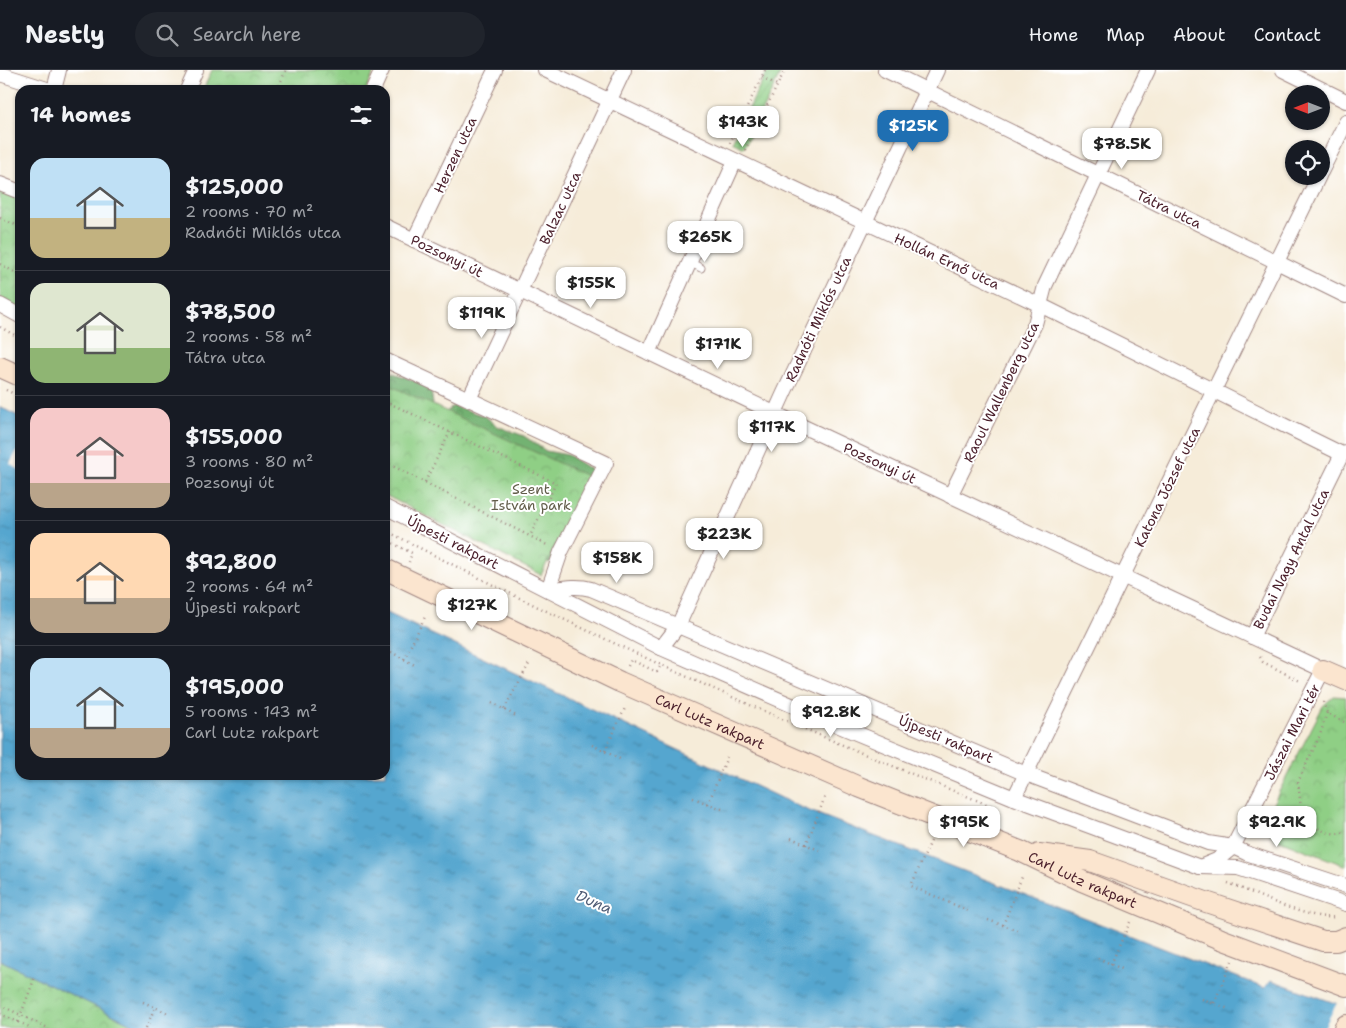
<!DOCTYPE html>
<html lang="en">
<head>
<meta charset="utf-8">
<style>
  body { margin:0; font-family:"Shantell Sans",sans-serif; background:#20242c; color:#f1f3f6; height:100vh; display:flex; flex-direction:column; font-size:19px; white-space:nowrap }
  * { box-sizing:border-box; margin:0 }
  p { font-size:16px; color:#9ea1a6 }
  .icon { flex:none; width:28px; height:28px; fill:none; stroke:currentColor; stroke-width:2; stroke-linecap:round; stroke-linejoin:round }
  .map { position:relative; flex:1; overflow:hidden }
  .drawer { position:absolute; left:15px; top:15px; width:375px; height:695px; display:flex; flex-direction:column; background:#171b24; border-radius:15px; box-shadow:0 1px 4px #0004 }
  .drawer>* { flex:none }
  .needle { width:32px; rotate:270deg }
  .tools { position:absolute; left:1285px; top:15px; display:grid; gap:10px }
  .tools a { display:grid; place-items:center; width:45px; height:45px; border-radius:50%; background:#171b24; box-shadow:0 1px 4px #0004; font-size:25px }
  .price { position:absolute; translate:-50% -42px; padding:0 11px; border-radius:10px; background:#fff; color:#222; font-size:16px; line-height:32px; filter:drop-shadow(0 1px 2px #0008) }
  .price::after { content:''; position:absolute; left:50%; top:30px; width:15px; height:11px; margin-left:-8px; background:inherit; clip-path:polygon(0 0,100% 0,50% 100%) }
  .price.current { background:#1f6fb2; color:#fff }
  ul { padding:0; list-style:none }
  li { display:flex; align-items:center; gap:15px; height:125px; padding:0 15px }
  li+li { border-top:1px solid #363941 }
  li span { display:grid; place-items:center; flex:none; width:140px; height:100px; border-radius:15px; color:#555 }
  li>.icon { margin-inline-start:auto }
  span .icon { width:60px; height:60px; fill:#fffc; stroke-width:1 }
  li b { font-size:21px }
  h2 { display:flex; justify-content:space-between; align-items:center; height:60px; padding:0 15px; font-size:21px }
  header { display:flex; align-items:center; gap:30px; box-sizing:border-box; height:70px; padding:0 25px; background:#171b24; border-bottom:1px solid #363941 }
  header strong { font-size:24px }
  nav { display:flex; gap:28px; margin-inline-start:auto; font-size:18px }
  .search { width:350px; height:45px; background:#20242c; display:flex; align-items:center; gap:12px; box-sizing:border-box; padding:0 18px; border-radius:28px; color:#9ea1a6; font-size:19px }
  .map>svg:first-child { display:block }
  .forest { fill:url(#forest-crowns); stroke:#5e684e }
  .park { fill:url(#park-crowns); stroke:#6c7758 }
  .garden { fill:url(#garden-furrows); stroke:#6c7758 }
  .water { fill:url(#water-ripples); stroke:#4f627d }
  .pier { fill:#f6ecd9 }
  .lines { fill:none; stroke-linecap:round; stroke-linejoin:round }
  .lane-casing { stroke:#a08682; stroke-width:9 }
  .street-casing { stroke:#a08682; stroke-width:16 }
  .secondary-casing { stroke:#a08682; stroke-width:22 }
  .path { stroke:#a08682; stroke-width:2.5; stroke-dasharray:1 4; stroke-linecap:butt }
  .lane { stroke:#fff; stroke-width:7 }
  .street { stroke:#fff; stroke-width:14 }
  .secondary { stroke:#fbe5cf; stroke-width:20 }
  .labels { text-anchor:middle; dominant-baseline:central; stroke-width:4; stroke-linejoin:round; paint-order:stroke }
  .street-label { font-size:14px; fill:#4a1f2b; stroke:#fff }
  .park-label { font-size:14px; fill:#625d4a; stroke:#fff }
  .water-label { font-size:15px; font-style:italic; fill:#4e5c75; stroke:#fff }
</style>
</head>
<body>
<header>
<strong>Nestly</strong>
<div class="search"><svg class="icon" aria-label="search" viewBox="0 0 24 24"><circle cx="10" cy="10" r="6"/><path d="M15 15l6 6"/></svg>Search here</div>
<nav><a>Home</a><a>Map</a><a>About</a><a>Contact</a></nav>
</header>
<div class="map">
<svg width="1346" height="958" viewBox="0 0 1346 958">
  <defs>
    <pattern id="forest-crowns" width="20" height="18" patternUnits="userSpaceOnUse" patternTransform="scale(1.25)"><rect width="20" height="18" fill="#73b272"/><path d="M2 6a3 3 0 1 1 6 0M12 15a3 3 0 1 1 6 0" fill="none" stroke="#60905e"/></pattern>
    <pattern id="park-crowns" width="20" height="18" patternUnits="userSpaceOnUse" patternTransform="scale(1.25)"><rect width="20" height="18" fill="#8fcf85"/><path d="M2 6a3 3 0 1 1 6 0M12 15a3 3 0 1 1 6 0" fill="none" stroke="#7db173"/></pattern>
    <pattern id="garden-furrows" width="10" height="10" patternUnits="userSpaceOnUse" patternTransform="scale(1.25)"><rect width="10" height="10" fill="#8fcf85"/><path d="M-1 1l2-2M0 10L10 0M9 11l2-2" fill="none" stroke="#7db173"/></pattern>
    <pattern id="water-ripples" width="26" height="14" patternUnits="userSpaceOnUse" patternTransform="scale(1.25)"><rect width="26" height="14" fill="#54a6cf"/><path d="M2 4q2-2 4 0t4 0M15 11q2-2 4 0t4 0" fill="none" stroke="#4887a8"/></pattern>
  </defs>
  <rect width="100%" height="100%" fill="#fff"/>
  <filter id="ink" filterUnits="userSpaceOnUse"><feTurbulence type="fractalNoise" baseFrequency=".02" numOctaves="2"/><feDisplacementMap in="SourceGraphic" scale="10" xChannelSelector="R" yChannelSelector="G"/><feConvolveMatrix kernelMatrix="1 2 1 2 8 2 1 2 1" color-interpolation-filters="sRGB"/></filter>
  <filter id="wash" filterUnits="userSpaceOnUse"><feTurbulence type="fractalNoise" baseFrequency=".0096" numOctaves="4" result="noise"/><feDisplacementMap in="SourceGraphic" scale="20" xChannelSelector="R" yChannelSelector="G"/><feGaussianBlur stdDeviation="1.12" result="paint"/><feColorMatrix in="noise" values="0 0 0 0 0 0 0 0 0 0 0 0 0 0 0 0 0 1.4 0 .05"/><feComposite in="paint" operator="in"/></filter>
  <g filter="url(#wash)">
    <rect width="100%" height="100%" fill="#f6ecd9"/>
    <!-- forest -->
    <polygon class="forest" points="385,300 424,314 431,320 434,341 443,345 453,336 485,346 497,356 524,366 546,381 568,385 590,399 594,404 587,421 564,438 576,444 564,469 550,493 539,488 385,339"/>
    <!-- park -->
    <g class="park">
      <polygon points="212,0 375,0 366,20 203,20"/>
      <polygon points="0,119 20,127 20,239 0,229"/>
      <polygon points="385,313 589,407 541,505 385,425"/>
      <polygon points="1334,626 1346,627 1346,796 1274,768 1266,758 1266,747 1323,636"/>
      <polygon points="0,890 140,958 0,958"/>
    </g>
    <!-- garden -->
    <polygon class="garden" points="768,0 782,0 744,78 732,72"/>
    <!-- water -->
    <polygon class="water" points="0,337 20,347 20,705 385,705 385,542 802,738 1265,918 1271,910 1346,937 1346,958 140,958 0,890"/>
    <!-- pier -->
    <g class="pier">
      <polygon points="17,381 20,382 20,400 10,394"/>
      <polygon points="1338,931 1346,934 1346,958 1324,958"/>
    </g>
  </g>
  <g filter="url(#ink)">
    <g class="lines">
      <defs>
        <polyline id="lane" points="689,192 701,198"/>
        <g id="street">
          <polyline points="545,0 1040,235 1342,384 1346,383"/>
          <polyline points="885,0 1346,226"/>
          <polyline points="1283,0 1346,31"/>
          <polyline points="0,4 50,20"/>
          <polyline points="54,20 59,0"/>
          <polyline points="187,20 196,0"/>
          <polyline points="373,20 382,0"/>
          <polyline points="1321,102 1346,52"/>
          <polyline points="0,114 20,122"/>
          <polyline points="385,156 774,343 1323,600 1233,777 1217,790 1200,797"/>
          <polyline points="414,170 495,0"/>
          <polyline points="0,235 20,246"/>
          <polyline points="649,283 735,91"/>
          <polyline points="385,290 606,393 561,482 548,520"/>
          <polyline points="469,329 624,0"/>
          <polyline points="950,426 1035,254 1045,216 1148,0"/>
          <polyline points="385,437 661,578 844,658 1014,728 1200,797 1238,798 1346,834"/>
          <path d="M548,520C563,518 577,515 591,519L1026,704L1208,773L1233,777L1246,783L1346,816"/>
          <polyline points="1252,567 1342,384"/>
          <polyline points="661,578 678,556 784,323 937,0"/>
          <polyline points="1014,728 1319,106"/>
        </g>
        <g id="secondary">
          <polyline points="0,297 20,306"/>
          <path id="s1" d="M385,499L620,612L859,717L1020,781L1082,811L1221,869L1346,916"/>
          <polyline points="1323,600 1346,610"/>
          <polyline points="1039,784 1090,791 1203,831 1323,871 1336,871 1346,867"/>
          <polyline points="1344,958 1346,955"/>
        </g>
      </defs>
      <!-- lane casing -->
      <use href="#lane" class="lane-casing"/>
      <!-- street casing -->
      <use href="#street" class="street-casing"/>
      <!-- secondary casing -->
      <use href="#secondary" class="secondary-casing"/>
      <!-- path -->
      <g class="path">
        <polyline points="762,7 777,15"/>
        <polyline points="277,20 286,0"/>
        <polyline points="741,49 756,57"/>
        <polyline points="730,73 765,0"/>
        <polyline points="745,80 785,0"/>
        <polyline points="0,148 20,157"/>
        <polyline points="0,194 20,205"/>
        <polyline points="0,257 20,268"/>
        <polyline points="6,320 20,327"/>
        <polyline points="385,331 556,413 530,466"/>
        <polyline points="19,382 20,379"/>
        <polyline points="385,392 549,476"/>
        <polyline points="425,412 450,362"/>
        <path d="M385,460C583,563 787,655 994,737"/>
        <polyline points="385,472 386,470 412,483 409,492"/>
        <polyline points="391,582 416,596"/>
        <polyline points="1260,587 1263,592 1302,612"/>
        <polyline points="404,589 426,545"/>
        <polyline points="628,596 631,590 657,602 661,595"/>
        <polyline points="1323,632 1327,643 1346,653"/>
        <polyline points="492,633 518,647"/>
        <polyline points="504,639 529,594"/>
        <path d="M1327,643L1320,665L1298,712L1302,747C1316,758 1328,767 1346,762"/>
        <polyline points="592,675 620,689"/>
        <polyline points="605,681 626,636"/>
        <polyline points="693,728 722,739"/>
        <polyline points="708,734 727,687"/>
        <polyline points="1256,764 1277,755 1302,747"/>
        <polyline points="791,768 819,780"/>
        <polyline points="931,771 911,816 971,842"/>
        <polyline points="806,775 825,727"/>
        <path d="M1228,813C1257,824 1307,850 1336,847"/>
        <polyline points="988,850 1017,860"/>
        <polyline points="1003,855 1022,807"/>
        <polyline points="1098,888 1124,900"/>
        <polyline points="1111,894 1131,850"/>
        <polyline points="1202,929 1229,939"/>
        <polyline points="143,932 168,943"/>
        <polyline points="1214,933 1232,891"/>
        <polyline points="0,935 48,958"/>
        <polyline points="0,944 32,958"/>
        <polyline points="18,952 35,907"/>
        <polyline points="146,958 155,937"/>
      </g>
      <!-- lane -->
      <use href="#lane" class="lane"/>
      <!-- street -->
      <use href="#street" class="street"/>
      <!-- secondary -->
      <use href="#secondary" class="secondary"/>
    </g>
  </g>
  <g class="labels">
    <!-- street labels -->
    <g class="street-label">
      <text transform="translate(455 85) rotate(-65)">Herzen utca</text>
      <text transform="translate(560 138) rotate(-65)">Balzac utca</text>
      <text transform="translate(1169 139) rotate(26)">Tátra utca</text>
      <text transform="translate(447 186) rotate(26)">Pozsonyi út</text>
      <text transform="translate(947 191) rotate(25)">Hollán Ernő utca</text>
      <text transform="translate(818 249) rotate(-65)">Radnóti Miklós utca</text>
      <text transform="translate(1001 322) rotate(-64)">Raoul Wallenberg utca</text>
      <text transform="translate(880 393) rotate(25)">Pozsonyi út</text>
      <text transform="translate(1167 417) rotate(-64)">Katona József utca</text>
      <text transform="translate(453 472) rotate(27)">Újpesti rakpart</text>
      <text transform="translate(1291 489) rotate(-64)">Budai Nagy Antal utca</text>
      <text stroke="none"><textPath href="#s1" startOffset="359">Carl Lutz rakpart</textPath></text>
      <text transform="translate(1292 662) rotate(-63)">Jászai Mari tér</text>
      <text transform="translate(946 669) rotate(23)">Újpesti rakpart</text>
      <text stroke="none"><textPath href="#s1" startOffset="764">Carl Lutz rakpart</textPath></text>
    </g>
    <!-- park labels -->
    <g class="park-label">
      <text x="531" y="419">Szent<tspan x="531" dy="16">István park</tspan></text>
    </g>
    <!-- water labels -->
    <g class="water-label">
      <text transform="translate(594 832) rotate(23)">Duna</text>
    </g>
  </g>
</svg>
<div class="tools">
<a><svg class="needle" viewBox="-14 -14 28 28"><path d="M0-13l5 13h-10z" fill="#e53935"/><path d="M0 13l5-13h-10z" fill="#9ea1a6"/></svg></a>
<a><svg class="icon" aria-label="locate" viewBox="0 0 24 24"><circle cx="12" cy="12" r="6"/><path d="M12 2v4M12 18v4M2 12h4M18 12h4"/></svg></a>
</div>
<b class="price" style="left:743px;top:78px">$143K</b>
<b class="price current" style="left:913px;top:82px">$125K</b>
<b class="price" style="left:1122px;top:100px">$78.5K</b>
<b class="price" style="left:705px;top:193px">$265K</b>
<b class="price" style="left:591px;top:239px">$155K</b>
<b class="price" style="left:482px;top:269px">$119K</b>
<b class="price" style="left:718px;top:300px">$171K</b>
<b class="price" style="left:772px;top:383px">$117K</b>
<b class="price" style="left:724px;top:490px">$223K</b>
<b class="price" style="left:617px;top:514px">$158K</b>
<b class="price" style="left:472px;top:561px">$127K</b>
<b class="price" style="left:831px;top:668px">$92.8K</b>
<b class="price" style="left:964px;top:778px">$195K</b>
<b class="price" style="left:1277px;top:778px">$92.9K</b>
<section class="drawer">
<h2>14 homes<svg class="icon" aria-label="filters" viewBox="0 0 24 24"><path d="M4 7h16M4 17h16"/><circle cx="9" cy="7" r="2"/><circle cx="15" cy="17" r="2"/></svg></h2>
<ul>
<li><span style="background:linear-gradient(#bfe0f5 60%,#c2b280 0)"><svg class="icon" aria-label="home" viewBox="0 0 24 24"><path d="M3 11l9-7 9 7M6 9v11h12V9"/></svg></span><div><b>$125,000</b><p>2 rooms · 70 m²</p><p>Radnóti Miklós utca</p></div></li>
<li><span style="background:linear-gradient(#dfe7d0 65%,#8fb573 0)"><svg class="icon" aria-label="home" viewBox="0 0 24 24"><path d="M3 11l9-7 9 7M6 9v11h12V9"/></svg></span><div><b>$78,500</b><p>2 rooms · 58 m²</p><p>Tátra utca</p></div></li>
<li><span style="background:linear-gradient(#f6c9c9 75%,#b9a48a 0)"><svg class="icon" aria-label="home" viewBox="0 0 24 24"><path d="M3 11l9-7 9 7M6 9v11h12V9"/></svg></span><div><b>$155,000</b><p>3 rooms · 80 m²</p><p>Pozsonyi út</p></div></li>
<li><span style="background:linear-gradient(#ffd9b3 65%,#b9a48a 0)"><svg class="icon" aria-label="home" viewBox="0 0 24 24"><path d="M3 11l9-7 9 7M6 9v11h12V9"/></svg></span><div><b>$92,800</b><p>2 rooms · 64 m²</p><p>Újpesti rakpart</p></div></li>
<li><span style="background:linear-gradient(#bfe0f5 70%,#b9a48a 0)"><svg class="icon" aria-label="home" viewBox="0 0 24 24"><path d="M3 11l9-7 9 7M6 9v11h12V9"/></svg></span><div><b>$195,000</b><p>5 rooms · 143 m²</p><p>Carl Lutz rakpart</p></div></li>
</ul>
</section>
</div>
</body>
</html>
